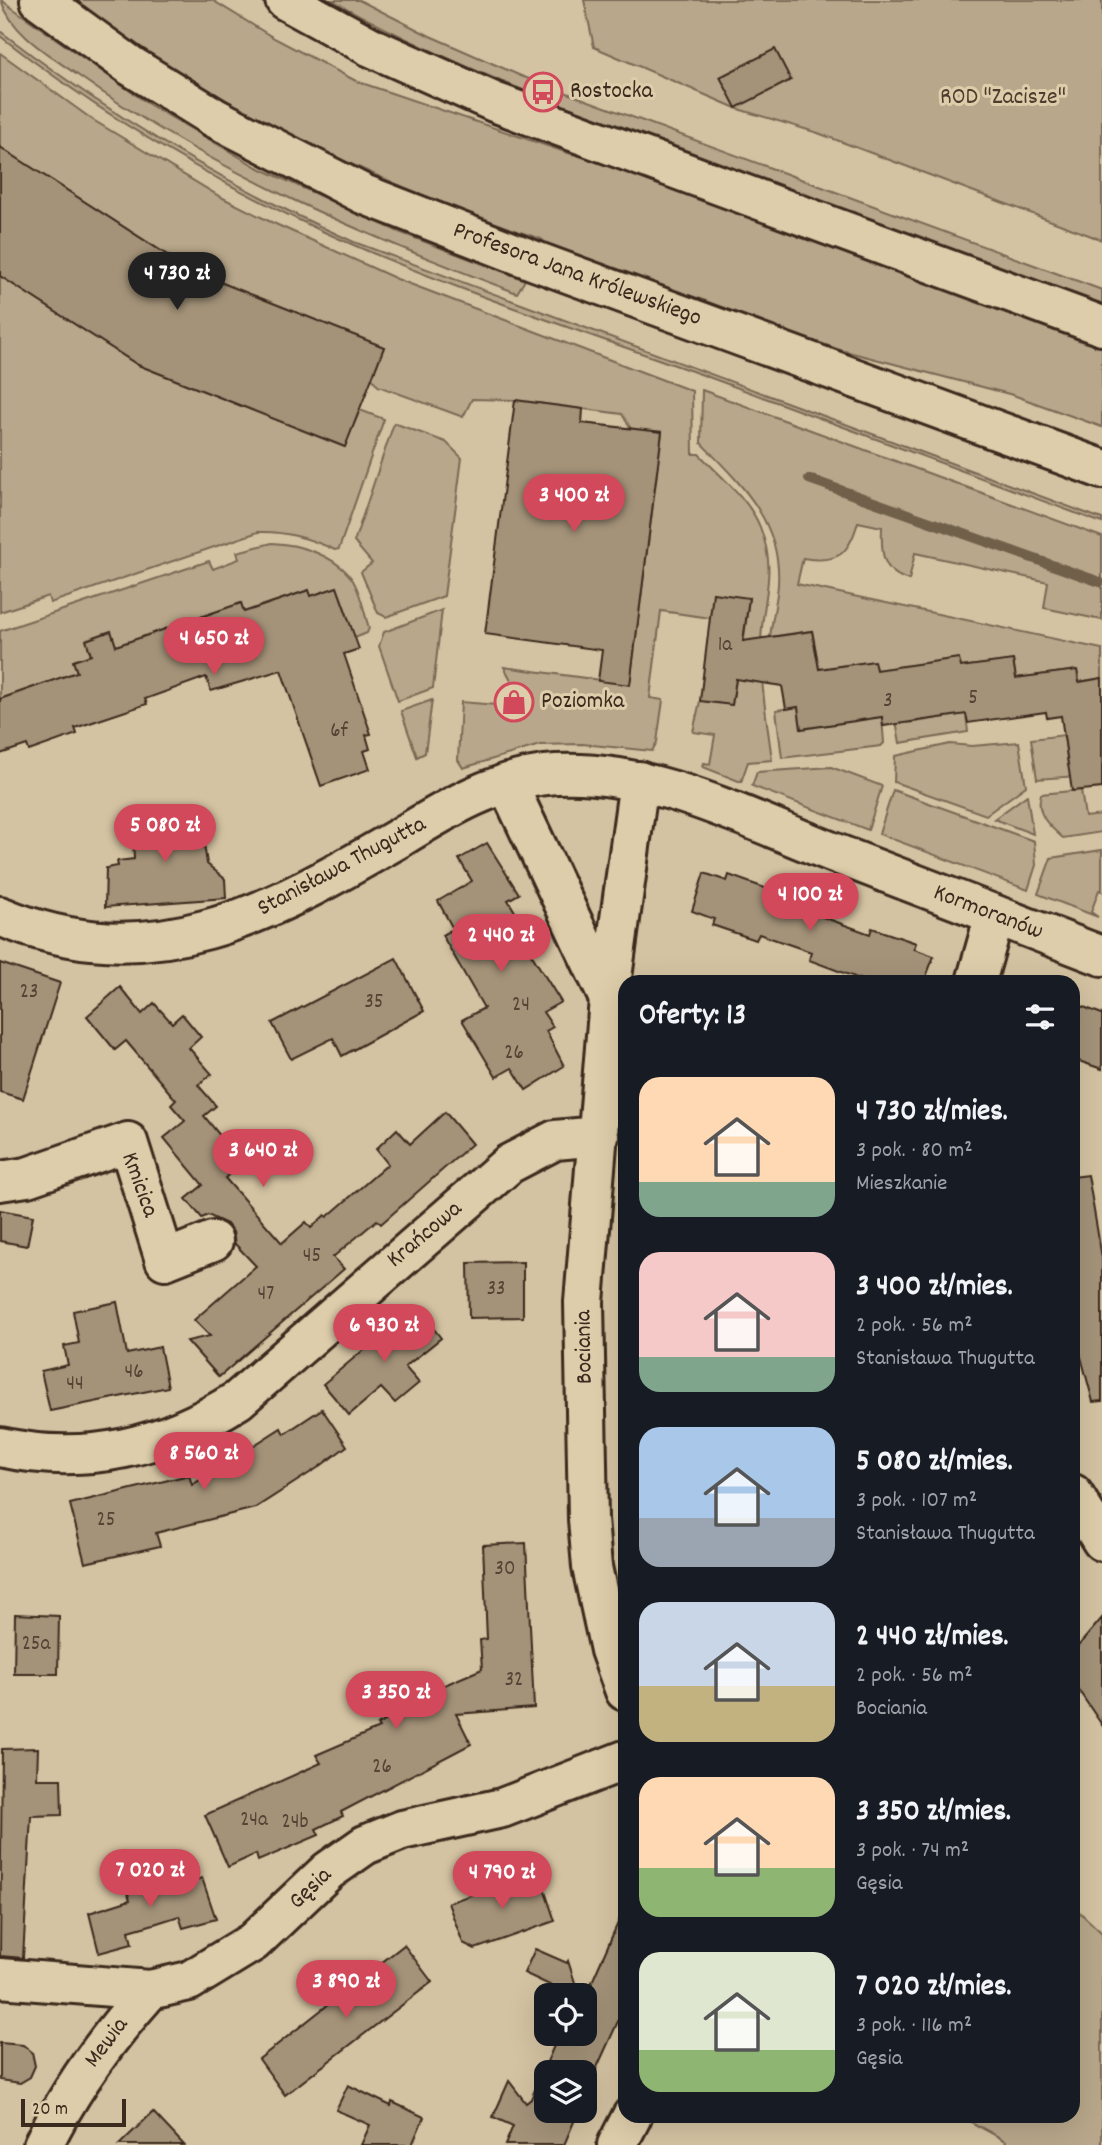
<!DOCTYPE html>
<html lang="pl">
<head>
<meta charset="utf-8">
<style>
  body { margin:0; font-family:Dekko,sans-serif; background:#242831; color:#f1f3f6; height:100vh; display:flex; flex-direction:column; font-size:26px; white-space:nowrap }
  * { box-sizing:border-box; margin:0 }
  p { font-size:23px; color:#9ea1a6 }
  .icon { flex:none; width:38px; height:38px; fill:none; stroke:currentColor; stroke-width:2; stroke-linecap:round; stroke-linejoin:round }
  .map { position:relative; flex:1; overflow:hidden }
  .sheet { position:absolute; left:618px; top:975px; width:462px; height:1148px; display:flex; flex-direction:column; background:#171b24; border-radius:21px; box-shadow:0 7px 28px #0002 }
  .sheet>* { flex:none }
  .controls { position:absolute; left:534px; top:1983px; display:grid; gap:14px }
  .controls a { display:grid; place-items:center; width:63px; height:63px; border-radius:14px; background:#171b24; box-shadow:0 7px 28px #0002; font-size:35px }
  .scale { position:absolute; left:21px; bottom:18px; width:105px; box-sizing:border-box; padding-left:7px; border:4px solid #3b2a1e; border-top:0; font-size:19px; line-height:24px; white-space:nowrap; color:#3b2a1e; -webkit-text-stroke:5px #decdaa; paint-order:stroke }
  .price { position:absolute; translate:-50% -60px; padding:0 16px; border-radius:24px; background:#d1495b; color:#fff; font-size:23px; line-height:46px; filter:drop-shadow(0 2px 4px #0008) }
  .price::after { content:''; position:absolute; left:50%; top:42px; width:21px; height:16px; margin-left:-10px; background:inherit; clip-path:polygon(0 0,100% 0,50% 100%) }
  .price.current { background:#222; color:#fff }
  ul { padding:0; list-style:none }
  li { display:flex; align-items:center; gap:21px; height:175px; padding:0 21px }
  li span { display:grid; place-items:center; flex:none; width:196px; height:140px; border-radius:21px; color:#555 }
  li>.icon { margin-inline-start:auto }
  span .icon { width:84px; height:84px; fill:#fffc; stroke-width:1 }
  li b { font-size:30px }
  h2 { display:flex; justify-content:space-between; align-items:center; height:84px; padding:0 21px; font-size:30px }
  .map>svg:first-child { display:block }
  .green { fill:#b8a78a; stroke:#7a6854; stroke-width:2 }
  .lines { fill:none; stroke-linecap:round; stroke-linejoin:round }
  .stream { stroke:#6f5e4a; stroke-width:10 }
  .building { fill:#a49379; stroke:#3b2a1e; stroke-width:2 }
  .minor-casing { stroke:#3b2a1e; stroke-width:44 }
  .minor { stroke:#decdaa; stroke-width:38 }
  .labels { text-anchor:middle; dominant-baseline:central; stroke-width:6; stroke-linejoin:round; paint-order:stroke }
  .number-label { font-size:21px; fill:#554435 }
  .poi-label { font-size:24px; fill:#3b2a1e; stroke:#decdaa; text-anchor:start }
  .park-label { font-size:24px; fill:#4e3d2e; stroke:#decdaa }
  .street-label { font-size:24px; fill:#3b2a1e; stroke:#decdaa }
</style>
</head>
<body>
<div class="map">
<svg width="1102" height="2145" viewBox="0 0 1102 2145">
  <rect width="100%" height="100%" fill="#d4c3a2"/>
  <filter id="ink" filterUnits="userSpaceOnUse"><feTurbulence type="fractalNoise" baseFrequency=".0143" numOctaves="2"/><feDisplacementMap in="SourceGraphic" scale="14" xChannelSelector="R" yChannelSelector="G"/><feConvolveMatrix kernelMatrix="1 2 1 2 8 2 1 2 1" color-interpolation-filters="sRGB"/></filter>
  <g filter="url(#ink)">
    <!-- green -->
    <g class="green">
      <path d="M1,0L150,105L257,167L399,232L525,280L517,293C363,235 214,172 79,76C51,56 12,35 1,0Z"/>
      <path d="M77,0H212L274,38L356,81L571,154L584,156L1102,345V427L1013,395L837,349L553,248L541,239C416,197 294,143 181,73C146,52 107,30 77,0Z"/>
      <path d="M332,0H359L430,36L521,76L1102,290V307C955,254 807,200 661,144C549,101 437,59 332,0Z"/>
      <polygon points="584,0 1102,0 1102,240 818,133 738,109 594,47"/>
      <path d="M0,31C110,116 227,185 354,242L1102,519V523C969,474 836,423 703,375C575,329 445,287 322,231C207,178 99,113 0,36Z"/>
      <path d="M0,53L93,120L219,196L269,221L397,279L692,391L693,454H699C720,476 749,499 760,527C778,573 762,598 761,643C760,682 767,721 772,760L748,762L741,782L703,767L704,763L710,764L715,735L693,732L700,701L732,705L736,679H739L749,598L710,618L661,611L650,698L663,700L657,742L652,751L582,744L540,745L463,768L458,760L461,702L497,705L508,723L528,711L504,667L630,684L662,433L631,429L622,414L515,400L472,399L463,417L378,386L372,378L384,347L192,271L0,147Z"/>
      <path d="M0,276L139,365L344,447L360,410L384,419L339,549L335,550C310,538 286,531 258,532L50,603L48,596L0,612Z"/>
      <path d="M702,390L1102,537V620L1044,608L1048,582L915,553L909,580C881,572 881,552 882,527L858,522C849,554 838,564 803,558L797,584L1102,649V678L1079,682L1077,670L1016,678L1013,660L961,667L958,658L876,670L874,661L819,669L812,631L770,637C772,619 777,601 778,584C782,522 740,483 701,443Z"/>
      <polygon points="394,423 446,442 462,458 444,596 386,617 378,613 361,572 372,563 354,542"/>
      <path d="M272,543C300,544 336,556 352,579C361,592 364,613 369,628L367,633L350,640L347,614L337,587L311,596L308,590L244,612L241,603L116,646L111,631L87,639L91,655L74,661L77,672L0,699V631L209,561L213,569L239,559L237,552Z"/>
      <polygon points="442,610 433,688 398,701 379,646 384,632"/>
      <polygon points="432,700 425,753 417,757 401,711"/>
      <polygon points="798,707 882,717 884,743 881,746 782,758 776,710"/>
      <polygon points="966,714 968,732 900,743 895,715 908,723"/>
      <polygon points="1064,735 1068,766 1079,776 1037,779 1031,739"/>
      <polygon points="1019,742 1026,786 986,815 894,782 895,756 950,744 972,746"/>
      <polygon points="831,767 882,786 868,830 752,786 757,772"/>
      <polygon points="893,790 1034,841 1036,865 1028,890 879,834"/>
      <path d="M1081,790L1085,817L1102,815V832L1063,838C1049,826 1035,814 1041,794Z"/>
      <polygon points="1027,795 1033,834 994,819"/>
      <polygon points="1102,850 1102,891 1099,890 1091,912 1098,917 1038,894 1051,858"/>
      <polygon points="1073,1906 1102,1933 1102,2145 1005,2145 1006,2141 960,2116 1073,2116"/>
    </g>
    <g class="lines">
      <!-- stream -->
      <polyline class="stream" points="809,479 1100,582"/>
    </g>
    <!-- building -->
    <g class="building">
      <polygon points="775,49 791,80 736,108 720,77"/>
      <polygon points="0,147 192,271 384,347 345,447 138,365 0,276"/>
      <polygon points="515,400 583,409 582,423 662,432 630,685 598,681 602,650 485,634"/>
      <polygon points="337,587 359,649 344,654 371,734 366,735 370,749 364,751 370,769 321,786 281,670 211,691 206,677 145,699 147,704 75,728 77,734 29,751 27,745 0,754 0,699 77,672 73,661 91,655 86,640 111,631 116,646 241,603 244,612 309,590 311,596"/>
      <polygon points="713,593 749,598 743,641 812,631 819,669 874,661 876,670 959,658 961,667 1013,660 1016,678 1077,670 1079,682 1102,678 1102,788 1072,791 1061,716 1047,718 1046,712 968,723 966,714 883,726 882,717 801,729 798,707 786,709 782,686 736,679 732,705 700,701"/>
      <polygon points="199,810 207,864 225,879 226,898 105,907 106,868 118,866 117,861 134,859 132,816"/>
      <polygon points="487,843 519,894 508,900 517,915 510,920 561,1002 543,1012 553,1027 546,1031 564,1066 526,1090 512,1068 496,1077 462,1020 484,1008 442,935 453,929 438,901 472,881 459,859"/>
      <polygon points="704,873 727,881 729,875 773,891 771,896 792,906 870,934 872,928 916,943 914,949 934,956 924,982 868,982 809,960 811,952 759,934 756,940 712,925 714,919 692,911"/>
      <polygon points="396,958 424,1011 342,1056 333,1038 291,1059 272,1023"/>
      <polygon points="0,963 60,983 23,1099 0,1092"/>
      <polygon points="120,987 142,1014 154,1003 172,1023 182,1014 201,1037 189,1048 212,1074 198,1085 216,1106 204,1116 226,1143 220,1147 238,1167 225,1178 282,1243 306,1222 311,1228 325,1215 327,1217 388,1164 376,1149 397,1129 410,1144 445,1112 472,1144 381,1224 377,1220 333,1257 344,1269 219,1377 187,1341 210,1336 194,1320 256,1266 235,1244 233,1232 227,1224 208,1215 202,1218 186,1199 203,1185 164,1138 185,1121 171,1105 176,1100 126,1041 115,1050 87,1016"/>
      <polygon points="1073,1003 1102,1014 1102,1069 1073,1059"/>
      <polygon points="1088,1175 1102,1258 1102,1401 1093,1402 1073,1327 1073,1177"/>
      <polygon points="0,1210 33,1216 27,1246 0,1241"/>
      <polygon points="523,1262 523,1317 469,1318 468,1263"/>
      <polygon points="117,1302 127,1354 160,1347 168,1387 50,1411 41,1371 68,1365 64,1346 79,1343 73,1311"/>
      <polygon points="416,1306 441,1338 405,1367 419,1383 395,1403 381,1388 349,1415 323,1384"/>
      <polygon points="322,1409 347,1446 319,1467 255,1508 156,1533 160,1546 85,1563 70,1504 189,1475 192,1485 281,1428 284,1434"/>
      <polygon points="526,1543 534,1708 456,1714 471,1744 341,1812 343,1816 316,1829 319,1835 258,1861 256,1854 228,1867 205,1815 321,1763 316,1755 379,1728 377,1725 390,1718 375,1719 374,1715 482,1669 480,1640 487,1639 483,1545"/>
      <polygon points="15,1614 59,1616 58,1674 14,1674"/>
      <polygon points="1102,1618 1102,1725 1073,1682 1073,1652"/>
      <polygon points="38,1748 37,1779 61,1779 62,1815 31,1816 23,1958 0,1956 2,1749"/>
      <polygon points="159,1870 163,1890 202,1878 216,1919 183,1928 179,1916 154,1924 129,1931 132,1944 99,1953 89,1913 130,1900 124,1880"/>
      <polygon points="538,1871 555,1921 475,1949 463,1943 448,1903"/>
      <polygon points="625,1907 625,2006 584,2096 584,2072 546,2072 546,2110 579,2110 564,2145 505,2145 513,2126 493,2117 509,2081 526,2103 531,2099 559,2034 584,2034 584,2000"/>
      <polygon points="404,1945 432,1982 285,2095 259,2059"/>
      <polygon points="535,1949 567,1963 568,1961 579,1995 553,1995 556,1988 524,1973"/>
      <polygon points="0,2043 23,2045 32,2052 35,2066 30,2077 20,2083 0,2080"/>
      <polygon points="348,2085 391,2106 392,2102 424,2117 412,2145 361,2145 370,2125 336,2110"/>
      <polygon points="153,2112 184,2145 119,2145"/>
    </g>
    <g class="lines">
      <defs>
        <g id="minor">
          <polyline points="40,0 131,66 215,118 363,194 535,261 1102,469"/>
          <polyline points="285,0 371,47 494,102 1102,326"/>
          <polyline points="507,783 609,999"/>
          <path d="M0,916C151,980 270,913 399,838C448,808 497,778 556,774C651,769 745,818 832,852C922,887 1012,922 1102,956"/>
          <polyline points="976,982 995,915"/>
          <polyline points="0,1181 27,1177 128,1142 165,1260 213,1241"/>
          <path d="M0,1447C87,1466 164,1447 238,1400L509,1164L555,1140L599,1136"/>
          <polyline points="1073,1494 1102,1541"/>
          <polyline points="625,1691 610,1650 592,1567 588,1519 584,1302 609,999 639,781"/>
          <polyline points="0,1978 150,1990 189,1981 253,1942 328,1871 365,1845 402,1830 502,1808 625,1760"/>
          <path d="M43,2145C71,2087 107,2038 150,1990"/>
          <polyline points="617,2145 632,2116"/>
        </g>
      </defs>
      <!-- minor casing -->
      <use href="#minor" class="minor-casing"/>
      <!-- minor -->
      <use href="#minor" class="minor"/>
    </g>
  </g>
  <!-- icons -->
  <defs>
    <symbol id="bus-ring" viewBox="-11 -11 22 22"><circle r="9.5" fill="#decdaa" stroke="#d1495b" stroke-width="1.5"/><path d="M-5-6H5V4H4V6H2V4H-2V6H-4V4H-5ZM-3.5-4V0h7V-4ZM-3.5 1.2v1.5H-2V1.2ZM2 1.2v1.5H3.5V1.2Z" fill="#d1495b"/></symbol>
    <symbol id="shop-ring" viewBox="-11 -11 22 22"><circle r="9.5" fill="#decdaa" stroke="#d1495b" stroke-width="1.5"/><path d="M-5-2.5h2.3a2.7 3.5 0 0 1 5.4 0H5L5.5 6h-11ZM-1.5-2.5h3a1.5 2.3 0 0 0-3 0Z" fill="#d1495b"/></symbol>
  </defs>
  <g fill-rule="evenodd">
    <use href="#bus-ring" x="521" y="70" width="44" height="44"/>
    <use href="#shop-ring" x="492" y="680" width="44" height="44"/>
  </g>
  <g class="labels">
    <!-- number labels -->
    <g class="number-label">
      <text x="725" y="646">1a</text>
      <text x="973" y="699">5</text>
      <text x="888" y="702">3</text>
      <text x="339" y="732">6f</text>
      <text x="29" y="993">23</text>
      <text x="374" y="1003">35</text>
      <text x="521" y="1006">24</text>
      <text x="514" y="1054">26</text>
      <text x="312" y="1257">45</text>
      <text x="496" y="1290">33</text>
      <text x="266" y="1295">47</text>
      <text x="134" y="1373">46</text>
      <text x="75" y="1385">44</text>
      <text x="106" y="1521">25</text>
      <text x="505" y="1570">30</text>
      <text x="36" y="1645">25a</text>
      <text x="514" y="1681">32</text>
      <text x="382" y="1768">26</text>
      <text x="254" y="1821">24a</text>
      <text x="295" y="1823">24b</text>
    </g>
    <!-- poi labels -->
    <g class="poi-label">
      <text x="570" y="92">Rostocka</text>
      <text x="541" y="702">Poziomka</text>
    </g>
    <!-- park labels -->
    <g class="park-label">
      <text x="1003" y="98">ROD "Zacisze"</text>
    </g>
    <!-- street labels -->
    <g class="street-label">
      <text transform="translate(577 275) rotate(20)">Profesora Jana Królewskiego</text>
      <text transform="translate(342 867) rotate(-28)">Stanisława Thugutta</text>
      <text transform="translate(988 913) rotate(21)">Kormoranów</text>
      <text transform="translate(139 1185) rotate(70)">Kmicica</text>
      <text transform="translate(425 1235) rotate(-40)">Krańcowa</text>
      <text transform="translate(585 1347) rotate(-91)">Bociania</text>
      <text transform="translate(311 1889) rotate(-44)">Gęsia</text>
      <text transform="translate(107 2043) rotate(-53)">Mewia</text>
    </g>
  </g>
</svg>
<div class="controls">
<a><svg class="icon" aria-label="locate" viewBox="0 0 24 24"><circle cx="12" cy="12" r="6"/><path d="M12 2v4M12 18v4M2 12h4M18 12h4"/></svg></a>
<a><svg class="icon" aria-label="layers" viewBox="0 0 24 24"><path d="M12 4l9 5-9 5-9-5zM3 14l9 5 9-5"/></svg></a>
</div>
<div class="scale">20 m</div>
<b class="price current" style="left:177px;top:312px">4 730 zł</b>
<b class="price" style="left:574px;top:534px">3 400 zł</b>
<b class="price" style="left:214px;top:677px">4 650 zł</b>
<b class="price" style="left:165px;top:864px">5 080 zł</b>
<b class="price" style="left:810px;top:933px">4 100 zł</b>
<b class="price" style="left:501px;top:974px">2 440 zł</b>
<b class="price" style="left:263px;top:1189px">3 640 zł</b>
<b class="price" style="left:384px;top:1364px">6 930 zł</b>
<b class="price" style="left:204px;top:1492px">8 560 zł</b>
<b class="price" style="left:396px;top:1731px">3 350 zł</b>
<b class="price" style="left:150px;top:1909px">7 020 zł</b>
<b class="price" style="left:502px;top:1911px">4 790 zł</b>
<b class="price" style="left:346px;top:2020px">3 890 zł</b>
<section class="sheet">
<h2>Oferty: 13<svg class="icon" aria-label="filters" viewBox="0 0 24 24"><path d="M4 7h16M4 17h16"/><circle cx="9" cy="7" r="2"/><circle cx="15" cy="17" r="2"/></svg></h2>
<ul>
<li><span style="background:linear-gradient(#ffd9b3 75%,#7fa58c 0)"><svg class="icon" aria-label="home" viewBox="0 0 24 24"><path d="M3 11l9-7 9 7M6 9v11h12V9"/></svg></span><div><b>4 730 zł/mies.</b><p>3 pok. · 80 m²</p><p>Mieszkanie</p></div></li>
<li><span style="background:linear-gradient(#f6c9c9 75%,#7fa58c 0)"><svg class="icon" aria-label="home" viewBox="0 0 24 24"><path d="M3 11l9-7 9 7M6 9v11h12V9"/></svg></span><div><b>3 400 zł/mies.</b><p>2 pok. · 56 m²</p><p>Stanisława Thugutta</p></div></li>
<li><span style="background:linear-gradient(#a9c7e8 65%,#9aa5b1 0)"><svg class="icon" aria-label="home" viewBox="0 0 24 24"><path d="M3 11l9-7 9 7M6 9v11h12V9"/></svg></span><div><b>5 080 zł/mies.</b><p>3 pok. · 107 m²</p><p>Stanisława Thugutta</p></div></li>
<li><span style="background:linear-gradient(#c9d6e8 60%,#c2b280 0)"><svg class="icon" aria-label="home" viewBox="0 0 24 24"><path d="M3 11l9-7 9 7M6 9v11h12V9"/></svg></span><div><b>2 440 zł/mies.</b><p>2 pok. · 56 m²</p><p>Bociania</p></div></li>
<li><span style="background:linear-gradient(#ffd9b3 65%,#8fb573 0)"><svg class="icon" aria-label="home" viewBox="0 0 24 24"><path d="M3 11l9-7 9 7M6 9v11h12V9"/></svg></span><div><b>3 350 zł/mies.</b><p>3 pok. · 74 m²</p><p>Gęsia</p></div></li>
<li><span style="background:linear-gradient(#dfe7d0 70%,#8fb573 0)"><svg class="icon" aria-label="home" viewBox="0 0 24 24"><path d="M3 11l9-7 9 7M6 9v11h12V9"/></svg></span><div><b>7 020 zł/mies.</b><p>3 pok. · 116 m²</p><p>Gęsia</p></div></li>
</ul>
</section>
</div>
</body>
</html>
